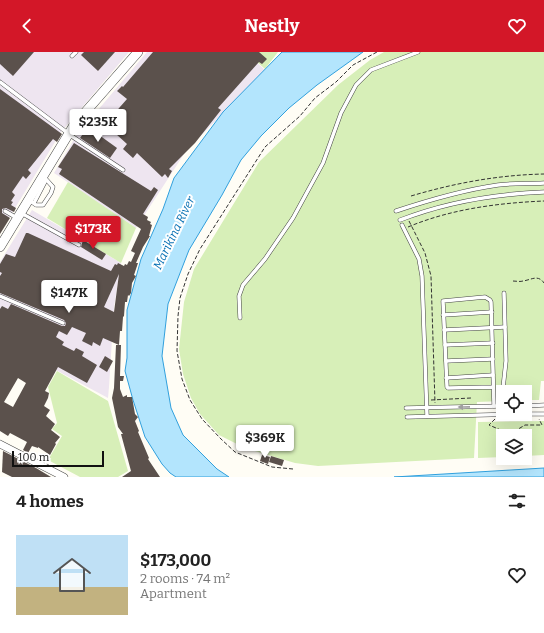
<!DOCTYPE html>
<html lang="en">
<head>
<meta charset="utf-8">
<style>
  body { margin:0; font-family:Bitter,serif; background:#f6f6f6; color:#222; height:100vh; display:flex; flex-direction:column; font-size:15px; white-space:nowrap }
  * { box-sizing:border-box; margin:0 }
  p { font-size:13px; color:#767676 }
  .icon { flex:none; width:22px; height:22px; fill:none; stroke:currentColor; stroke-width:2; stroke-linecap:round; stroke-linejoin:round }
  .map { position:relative; height:425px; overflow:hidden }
  .details { display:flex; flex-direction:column; background:#fff; flex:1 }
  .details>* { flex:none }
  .fabs { position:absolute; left:496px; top:333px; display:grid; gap:8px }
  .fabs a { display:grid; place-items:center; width:36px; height:36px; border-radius:0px; background:#fff; box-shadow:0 4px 16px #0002; font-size:20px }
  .scale { position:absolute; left:12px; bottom:10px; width:92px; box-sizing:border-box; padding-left:4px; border:2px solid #111; border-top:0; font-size:11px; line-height:14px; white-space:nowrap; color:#111; -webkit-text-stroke:3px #fff; paint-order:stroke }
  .price { position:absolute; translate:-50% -34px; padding:0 9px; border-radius:4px; background:#fff; color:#222; font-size:13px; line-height:26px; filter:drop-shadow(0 1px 2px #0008) }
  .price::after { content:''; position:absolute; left:50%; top:24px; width:12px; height:9px; margin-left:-6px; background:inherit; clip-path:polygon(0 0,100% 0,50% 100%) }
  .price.active { background:#d31728; color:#fff }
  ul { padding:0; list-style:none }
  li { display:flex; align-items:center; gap:12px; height:100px; padding:0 16px }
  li+li { border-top:1px solid #e0e0e0 }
  li span { display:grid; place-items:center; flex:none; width:112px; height:80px; border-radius:0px; color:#555 }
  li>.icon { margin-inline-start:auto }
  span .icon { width:48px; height:48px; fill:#fffc; stroke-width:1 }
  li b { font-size:17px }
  h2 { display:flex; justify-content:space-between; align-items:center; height:48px; padding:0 16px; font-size:17px }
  header { display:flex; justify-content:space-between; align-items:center; height:52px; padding:0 16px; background:#d31728; color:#fff; font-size:18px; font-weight:700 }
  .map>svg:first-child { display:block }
  .industrial { fill:#eee5f0 }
  .green { fill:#d7efb8 }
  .water { fill:#b3e5fd; stroke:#31a0dd }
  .building { fill:#5b514c; fill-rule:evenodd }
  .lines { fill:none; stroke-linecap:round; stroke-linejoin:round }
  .service-casing { stroke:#444; stroke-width:4.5 }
  .minor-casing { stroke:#444; stroke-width:8 }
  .tertiary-casing { stroke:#444; stroke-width:10 }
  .path { stroke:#333; stroke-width:1; stroke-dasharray:4 2; stroke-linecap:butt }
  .service { stroke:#fff; stroke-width:3.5 }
  .minor { stroke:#fff; stroke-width:7 }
  .tertiary { stroke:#fff; stroke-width:9 }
  .oneway { fill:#a0a0a0 }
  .labels { text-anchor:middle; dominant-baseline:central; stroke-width:4; stroke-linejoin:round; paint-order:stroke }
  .water-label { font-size:12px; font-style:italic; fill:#0971b4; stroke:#fff }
</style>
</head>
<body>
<header><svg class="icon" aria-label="back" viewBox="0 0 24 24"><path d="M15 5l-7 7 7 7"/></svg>Nestly<svg class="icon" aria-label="heart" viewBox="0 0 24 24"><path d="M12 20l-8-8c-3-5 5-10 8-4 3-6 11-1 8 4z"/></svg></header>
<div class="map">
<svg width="544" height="425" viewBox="0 0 544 425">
  <rect width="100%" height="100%" fill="#fffdf5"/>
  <!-- industrial -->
  <g class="industrial">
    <polygon points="0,0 129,0 61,80 0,181"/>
    <polygon points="147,0 245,0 265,18 186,99 136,176 54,121 76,84"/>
    <polygon points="32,158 121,211 114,255 109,335 108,346 0,288 0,210"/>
  </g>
  <!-- green -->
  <g class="green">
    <polygon points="246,0 278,0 265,17"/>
    <polygon points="384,0 544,0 544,329 541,329 539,348 525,348 525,340 503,340 503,349 477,350 474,406 318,414 295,411 245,396 219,383 200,362 191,346 183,322 179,297 184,250 194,217 259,110 338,33 370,8"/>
    <polygon points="68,130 136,176 121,211 47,166"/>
    <polygon points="57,319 108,349 128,419 118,425 80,425 48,408 62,384 52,377 57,371 48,335"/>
    <polygon points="544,369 544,403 525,404 525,384 503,384 503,405 478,406 478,370"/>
  </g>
  <!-- water -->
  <g class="water">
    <polygon points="282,0 363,0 317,33 289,56 261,84 241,108 222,143 189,198 168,252 162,304 171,356 183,383 217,417 229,425 176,425 170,421 162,412 145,385 133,348 125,319 127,306 127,258 141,207 163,157 174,126 223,60"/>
    <polygon points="544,416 544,425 394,425"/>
  </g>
  <!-- building -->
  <g class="building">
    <polygon points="0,0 34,0 13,24 0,12"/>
    <polygon points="84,0 115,0 98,19 81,3"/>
    <polygon points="153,0 259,0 267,7 262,12 259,10 218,56 221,58 195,91 169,117 172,119 168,126 165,122 162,125 137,101 133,106 123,97 127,92 105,72 127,47 117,39 122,34 123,35"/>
    <polygon points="0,37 62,82 57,90 53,87 28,118 31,121 26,127 23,124 12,140 15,143 11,149 13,150 11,153 16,156 14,160 6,156 2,157 2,161 10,166 0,182"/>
    <polygon points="88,75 117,96 110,106 80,86"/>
    <path d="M74,91L151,139L154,135L158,138L143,162L148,165L147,168L151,170L150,172L152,173L149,184H150L143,195L136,211H138L134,223L136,224L132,231L131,241L129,244L128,243L127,250H125L124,264L123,265L122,279H120L119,293H121L120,324H124L123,329H120V337L123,345L127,343V345H132L135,362L138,365L135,369L139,379L138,380L149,406L148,407L160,425H122L131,419L121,382H123L118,375L112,346L114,336L116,293H119L103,286L100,294L93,290L92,294L82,289L86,281L72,275L67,283L59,279L56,285L64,290L62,293L74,299L76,296L84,300L82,304L97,313L87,331L58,315L45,339L49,341L48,346L44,354L50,358L46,364L55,372L51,378L60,385L55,391L56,392L50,403L38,395V396L32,394L28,401L23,398L27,390L10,381L8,384L0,379V257L2,254L8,257L11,252L62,274H65L66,271L64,268L0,241V224L2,221L0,220V212L6,202L15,205L26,181H28L111,219L115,212L117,213L118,211L124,214L125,212L127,213L129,209L131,210L135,201L131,199L141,177L59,122L62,117L58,115ZM119,222L114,260L104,255ZM18,326L26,331L13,355L4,350Z"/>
    <polygon points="83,188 106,202 102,208 81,195"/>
    <polygon points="105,304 113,309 107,320 99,315"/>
    <polygon points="3,399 36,416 51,425 12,425 2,420"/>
    <polygon points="262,403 270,405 268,412 260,409"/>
    <polygon points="271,404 284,408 282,414 269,410"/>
  </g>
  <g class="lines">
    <defs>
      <g id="service">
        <polyline points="72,4 76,0"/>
        <polyline points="0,30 73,85 123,118"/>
        <polyline points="29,148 36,153 43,153 51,141 53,135 44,125"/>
        <polyline points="34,151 46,128"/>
        <polyline points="5,159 17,166"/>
        <path d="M396,159C429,148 463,138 498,133C513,131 529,132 544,131"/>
        <polyline points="21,161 79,193"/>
        <path d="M400,168C446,150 495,142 544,140"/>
        <polyline points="402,173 419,207 422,224 427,364"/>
        <polyline points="0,244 63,271"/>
        <polyline points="443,263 492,260"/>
        <polyline points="240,266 239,244 243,233 265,207 293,166 323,111 341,61 356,33 371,18 418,0"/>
        <polyline points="444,278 505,275"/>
        <polyline points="445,293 493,291"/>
        <polyline points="446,309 493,307"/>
        <polyline points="446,326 493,323"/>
        <polyline points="493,335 448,336 447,335 443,249 485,245 490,248 491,250 494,354"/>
        <polyline points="501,354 506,309 504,241"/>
        <polyline points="525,354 544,353"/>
        <polyline points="406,356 502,354"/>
        <polyline points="525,362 544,362"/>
        <polyline points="407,365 524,362"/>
      </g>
      <polyline id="minor" points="0,392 64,425"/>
      <polyline id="tertiary" points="0,195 74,73 138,0"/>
    </defs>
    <!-- service casing -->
    <use href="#service" class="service-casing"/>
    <!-- minor casing -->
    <use href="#minor" class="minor-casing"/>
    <!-- tertiary casing -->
    <use href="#tertiary" class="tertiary-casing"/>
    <!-- path -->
    <g class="path">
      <path d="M411,144C455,131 498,123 544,122"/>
      <polyline points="409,169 425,201 431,224 435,351"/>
      <path d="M408,175C451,157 498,151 544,149"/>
      <path d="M513,229C516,229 520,230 523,229C531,228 538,222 544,231"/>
      <polyline points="431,348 471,346"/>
      <polyline points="495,367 489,373 510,382 525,373 542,373 539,367"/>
      <polyline points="293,417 272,415 235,400 221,387 202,367 190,348 182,327 177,299 178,264 180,246 188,222 200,197 265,95 300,64 315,46 336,30 353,13 377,0"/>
    </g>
    <!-- service -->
    <use href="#service" class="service"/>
    <!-- minor -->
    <use href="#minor" class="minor"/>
    <!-- tertiary -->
    <use href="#tertiary" class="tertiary"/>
  </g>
  <!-- one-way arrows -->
  <defs><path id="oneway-solid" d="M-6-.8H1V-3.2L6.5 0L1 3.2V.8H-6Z"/></defs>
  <use class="oneway" href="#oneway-solid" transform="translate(464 355) rotate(179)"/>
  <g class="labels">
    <!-- water labels -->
    <g class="water-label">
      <text transform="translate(174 181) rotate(-64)">Marikina River</text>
    </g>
  </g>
</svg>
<div class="fabs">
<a><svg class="icon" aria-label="locate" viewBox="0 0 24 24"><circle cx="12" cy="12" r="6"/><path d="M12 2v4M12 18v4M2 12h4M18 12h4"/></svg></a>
<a><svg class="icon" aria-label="layers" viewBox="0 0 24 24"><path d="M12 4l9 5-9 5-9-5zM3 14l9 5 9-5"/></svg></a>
</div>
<div class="scale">100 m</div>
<b class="price" style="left:98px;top:91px">$235K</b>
<b class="price active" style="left:93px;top:198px">$173K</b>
<b class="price" style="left:69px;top:262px">$147K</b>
<b class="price" style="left:265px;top:407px">$369K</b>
</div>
<section class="details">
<h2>4 homes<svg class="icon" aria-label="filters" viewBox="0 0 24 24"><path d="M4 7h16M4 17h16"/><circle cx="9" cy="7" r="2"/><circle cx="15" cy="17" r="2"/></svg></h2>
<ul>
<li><span style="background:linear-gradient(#bfe0f5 65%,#c2b280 0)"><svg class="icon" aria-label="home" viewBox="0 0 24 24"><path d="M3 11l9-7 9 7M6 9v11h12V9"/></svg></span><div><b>$173,000</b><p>2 rooms · 74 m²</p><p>Apartment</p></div><svg class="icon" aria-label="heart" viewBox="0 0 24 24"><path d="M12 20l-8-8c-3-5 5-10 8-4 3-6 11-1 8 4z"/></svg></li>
</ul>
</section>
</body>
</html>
